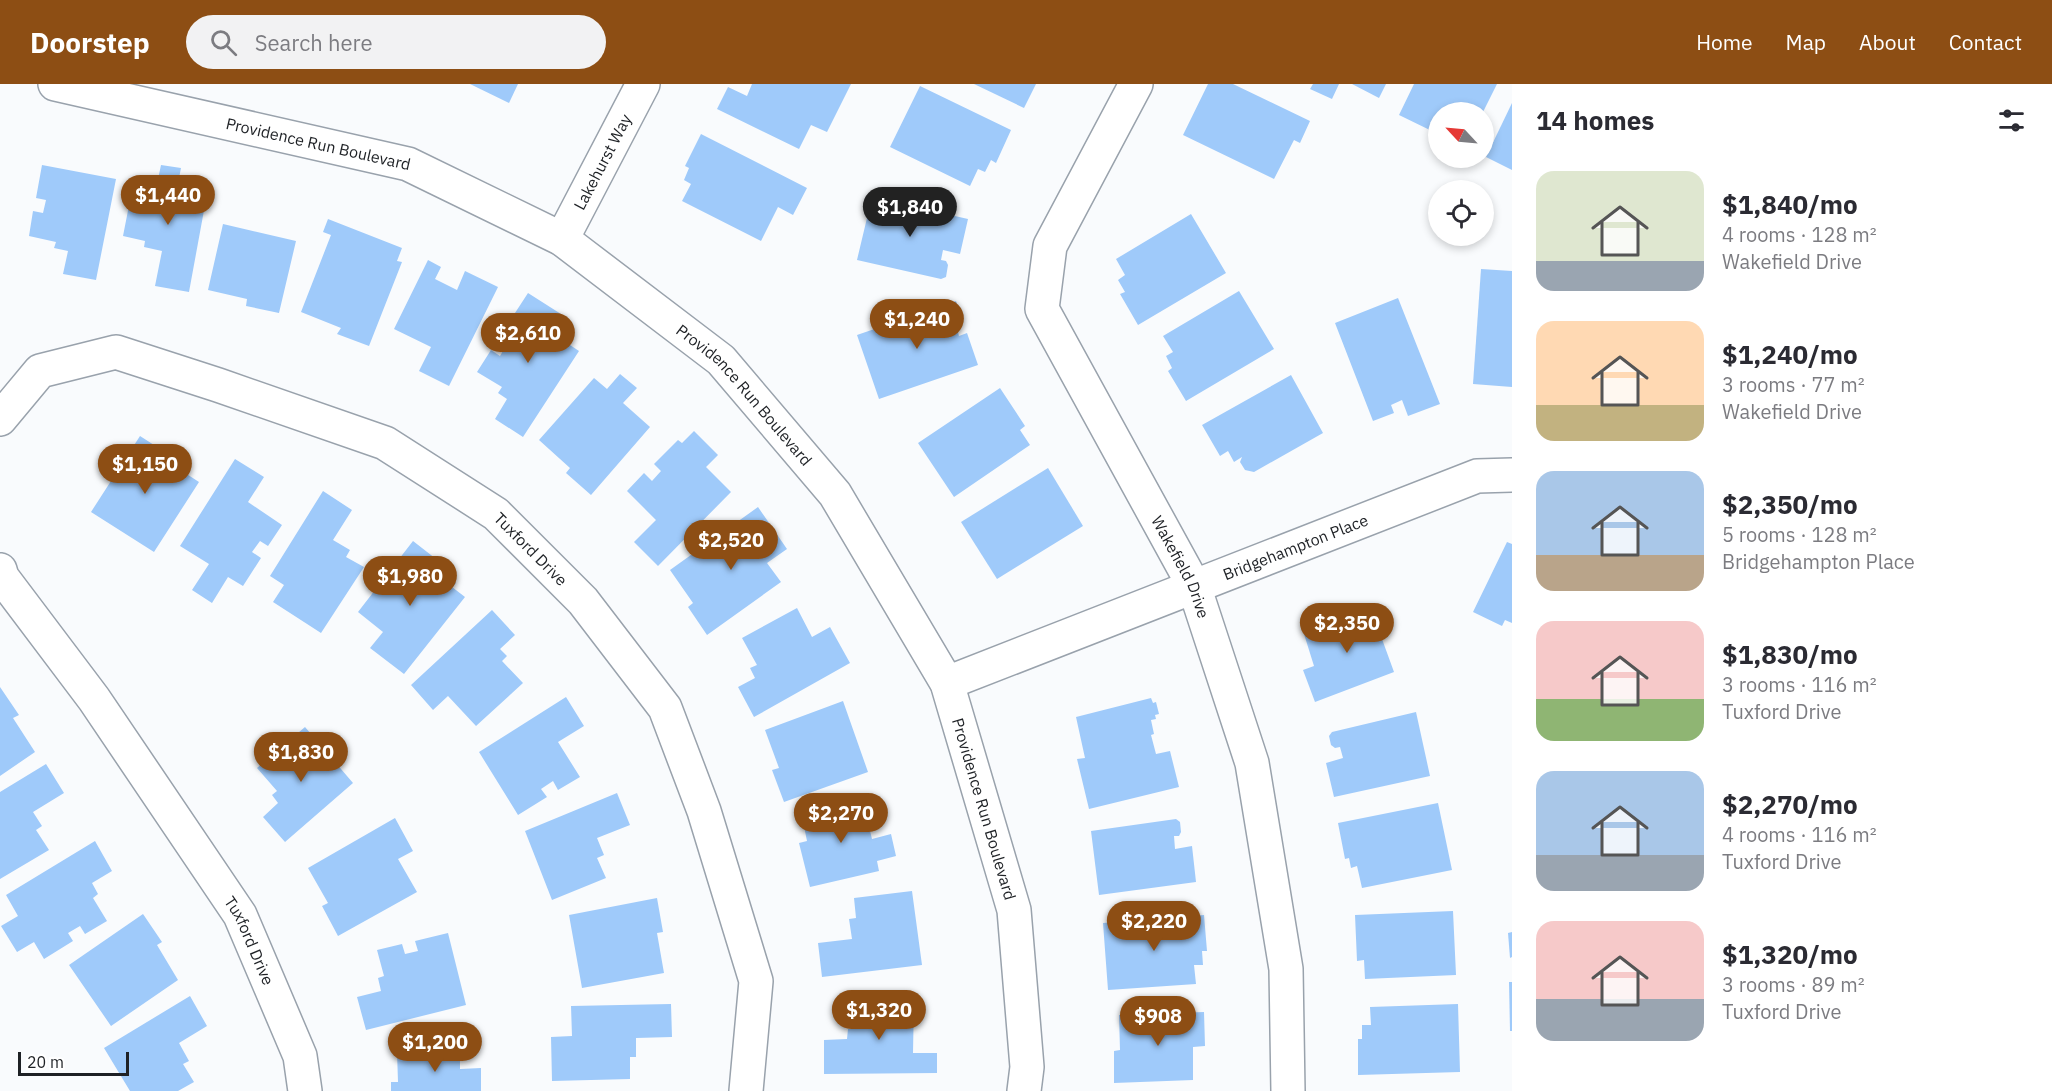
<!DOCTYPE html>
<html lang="en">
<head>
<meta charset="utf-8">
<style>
  body { margin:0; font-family:"IBM Plex Sans",sans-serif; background:#f2f2f3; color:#2b2b33; height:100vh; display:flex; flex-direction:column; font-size:22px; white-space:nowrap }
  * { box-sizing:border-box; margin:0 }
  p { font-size:20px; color:#7c7c81 }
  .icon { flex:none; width:33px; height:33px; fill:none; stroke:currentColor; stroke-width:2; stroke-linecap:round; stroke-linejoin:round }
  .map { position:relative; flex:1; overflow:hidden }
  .details { display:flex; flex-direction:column; background:#fff; width:540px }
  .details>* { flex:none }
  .needle { width:39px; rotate:296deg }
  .buttons { position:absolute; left:1428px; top:18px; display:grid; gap:12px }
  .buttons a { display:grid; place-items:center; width:66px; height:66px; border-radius:50%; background:#fff; box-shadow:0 3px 9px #0003; font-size:30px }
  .scale { position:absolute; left:18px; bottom:15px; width:111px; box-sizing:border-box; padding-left:6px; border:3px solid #1e2125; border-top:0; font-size:16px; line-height:21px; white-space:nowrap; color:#1e2125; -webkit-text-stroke:4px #fff; paint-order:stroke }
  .price { position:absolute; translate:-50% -51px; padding:0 14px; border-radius:21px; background:#8d4e14; color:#fff; font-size:20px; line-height:39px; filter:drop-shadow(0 2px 3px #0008) }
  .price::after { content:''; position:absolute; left:50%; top:36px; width:18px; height:14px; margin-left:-9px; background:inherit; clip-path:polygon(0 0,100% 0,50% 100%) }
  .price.selected { background:#222; color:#fff }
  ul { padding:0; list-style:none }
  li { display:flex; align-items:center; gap:18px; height:150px; padding:0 24px }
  li span { display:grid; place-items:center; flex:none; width:168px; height:120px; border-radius:18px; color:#555 }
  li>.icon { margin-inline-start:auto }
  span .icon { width:72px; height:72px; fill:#fffc; stroke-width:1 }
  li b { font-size:26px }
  h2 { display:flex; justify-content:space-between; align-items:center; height:72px; padding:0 24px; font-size:26px }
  header { display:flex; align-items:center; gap:36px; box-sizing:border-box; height:84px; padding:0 30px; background:#8d4e14; color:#fff }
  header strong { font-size:28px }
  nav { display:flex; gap:33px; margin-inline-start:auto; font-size:21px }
  .search { width:420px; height:54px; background:#f2f2f3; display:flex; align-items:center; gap:15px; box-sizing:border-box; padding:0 21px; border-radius:33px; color:#7c7c81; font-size:22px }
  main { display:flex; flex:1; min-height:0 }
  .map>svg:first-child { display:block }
  .building { fill:#9fcafa }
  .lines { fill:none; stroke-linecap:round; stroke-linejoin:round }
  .minor-casing { stroke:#99a2ac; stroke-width:36 }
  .tertiary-casing { stroke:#99a2ac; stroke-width:36 }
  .minor { stroke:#fff; stroke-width:33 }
  .tertiary { stroke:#fff; stroke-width:33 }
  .labels { text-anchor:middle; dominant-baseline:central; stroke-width:4.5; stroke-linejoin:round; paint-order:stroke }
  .street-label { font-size:16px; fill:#1e2125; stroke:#fff }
</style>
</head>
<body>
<header>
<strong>Doorstep</strong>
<div class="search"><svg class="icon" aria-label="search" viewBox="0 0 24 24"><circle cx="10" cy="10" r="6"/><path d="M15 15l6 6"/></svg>Search here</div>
<nav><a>Home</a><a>Map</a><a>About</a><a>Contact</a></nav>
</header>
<main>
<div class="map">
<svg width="1512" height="1007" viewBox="0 0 1512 1007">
  <rect width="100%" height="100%" fill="#f9fbfd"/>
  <!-- building -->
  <g class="building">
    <polygon points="470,0 518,0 509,19"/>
    <polygon points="752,0 851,0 827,48 811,41 799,65 717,25 728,3 747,12"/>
    <polygon points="974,0 1036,0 1024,24"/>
    <polygon points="1208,0 1233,0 1310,37 1300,59 1294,56 1274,95 1183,51"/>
    <polygon points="1313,0 1339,0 1332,15 1310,5"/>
    <polygon points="1352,0 1386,0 1379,14"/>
    <polygon points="1414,0 1497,0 1483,28 1438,28 1438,50 1399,31"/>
    <polygon points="920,2 1011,46 996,79 991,76 985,88 978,85 970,102 890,63"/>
    <polygon points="1512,19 1512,86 1486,73"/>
    <polygon points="701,50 807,104 793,131 778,123 761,157 682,117 691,100 684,96 689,84 685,82"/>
    <polygon points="42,81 116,95 96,196 63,190 68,167 54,164 56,158 29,152 33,127 43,129 46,116 36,114"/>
    <polygon points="161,81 181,84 177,104 207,110 189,208 155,202 162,167 144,163 145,157 123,152 134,96 157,100"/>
    <polygon points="872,113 968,135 960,170 943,166 941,176 946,177 948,181 946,193 941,195 857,176"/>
    <polygon points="1191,130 1226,189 1138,241 1120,210 1125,208 1118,196 1125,191 1116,175"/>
    <polygon points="328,135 402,164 397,177 402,178 369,262 337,250 341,244 301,228 331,151 323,148"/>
    <polygon points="223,140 296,157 279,229 246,222 247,215 208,206"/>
    <polygon points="428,176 441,183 435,195 457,206 465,187 498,203 449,302 419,287 431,263 394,245"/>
    <polygon points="1481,185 1512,187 1512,303 1473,300"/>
    <polygon points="1239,207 1274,265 1186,317 1168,287 1172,284 1166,272 1173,268 1163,252"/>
    <polygon points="528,209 561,230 549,247 579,267 523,353 495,335 507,315 498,309 502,303 477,288 491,266 500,272 507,260 498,255"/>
    <polygon points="1398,214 1440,320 1408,332 1402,316 1391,321 1394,329 1373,337 1335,239"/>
    <polygon points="956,217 963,238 956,241 959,252 967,249 978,281 879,315 857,251"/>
    <polygon points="620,290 637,304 623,319 650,343 591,411 566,389 570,384 539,356 594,294 607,305"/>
    <polygon points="1291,291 1323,349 1254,388 1245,386 1240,378 1242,373 1234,378 1228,367 1220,372 1202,341"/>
    <polygon points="1000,304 1025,342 1020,346 1030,361 954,413 918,359"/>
    <polygon points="694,347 718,371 706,383 731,408 658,482 634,458 656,436 627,407 644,389 652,397 661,387 654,380 678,356 682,359"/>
    <polygon points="140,352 168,370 165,376 199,398 154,468 91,428"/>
    <polygon points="235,375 264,393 248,418 282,441 268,462 260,457 252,468 261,474 243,502 228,493 212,519 192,506 209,480 180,462"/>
    <polygon points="1048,384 1083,442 997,495 961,438"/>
    <polygon points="323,407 352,426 333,456 350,466 346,473 364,483 321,549 273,518 284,501 270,492"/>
    <polygon points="758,423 787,465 767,479 781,498 707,551 688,523 693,519 670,486"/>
    <polygon points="413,457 440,478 436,483 456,499 452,503 465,513 404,590 370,564 383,548 358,528"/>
    <polygon points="1507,458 1512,460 1512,539 1505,536 1502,542 1473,528"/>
    <polygon points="1377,522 1388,553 1382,555 1394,588 1315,618 1303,586 1314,582 1304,550"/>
    <polygon points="797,524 812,553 830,543 850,579 754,633 738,603 755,594 750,584 757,581 742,554"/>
    <polygon points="492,526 515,551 500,565 507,572 502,577 523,599 476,642 448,612 433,626 411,601"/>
    <polygon points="0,603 19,631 13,634 35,668 0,692"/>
    <polygon points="566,613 584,642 558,658 580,693 558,706 553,697 541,705 547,713 518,731 479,668"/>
    <polygon points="1151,614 1153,619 1156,618 1159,630 1155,631 1156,635 1151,636 1154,650 1151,651 1156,670 1170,667 1179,703 1089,725 1077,675 1085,674 1076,633"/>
    <polygon points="843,617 868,688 784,718 772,686 779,684 765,646"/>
    <polygon points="1416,628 1430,692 1334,713 1326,679 1343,674 1340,663 1335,664 1331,661 1329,652 1332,648"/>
    <polygon points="305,643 353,699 285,758 263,733 278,719 272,711 277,707 257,684"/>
    <polygon points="46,680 64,709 33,728 42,742 36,746 49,766 0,795 0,708"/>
    <polygon points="617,709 630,741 597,754 604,771 597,774 606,794 552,816 525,747"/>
    <polygon points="862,714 872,755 891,750 896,772 877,777 879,787 810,803 799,759 807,757 801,728"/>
    <polygon points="1438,719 1452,786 1362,804 1357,782 1351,784 1349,774 1345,775 1338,739"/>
    <polygon points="395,734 413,767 398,775 417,808 338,852 322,822 328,819 308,784"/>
    <polygon points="1176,735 1180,738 1181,748 1179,752 1174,752 1175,765 1192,762 1196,798 1099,811 1091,747"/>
    <polygon points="95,757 112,787 92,799 98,810 93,814 107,837 85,850 80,842 68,849 73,857 44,875 34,858 17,868 1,842 18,832 6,811"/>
    <polygon points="912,807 922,881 822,893 818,859 852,855 849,835 856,834 854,814"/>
    <polygon points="657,814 663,848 657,849 664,889 582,904 569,831"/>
    <polygon points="1453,827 1456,891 1365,895 1364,876 1357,877 1355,831"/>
    <polygon points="143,830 162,858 157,861 178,896 111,942 69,881"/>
    <polygon points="1204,831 1207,867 1202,867 1203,881 1194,881 1196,900 1108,906 1103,839"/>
    <polygon points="1512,848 1512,873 1510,874 1508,849"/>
    <polygon points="448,849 466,921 366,946 357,913 381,907 378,894 384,892 377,866 402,860 405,870 418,867 415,857"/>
    <polygon points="1509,898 1512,898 1512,947 1510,947"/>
    <polygon points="190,912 207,942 179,959 189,977 183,980 194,998 178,1007 130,1007 104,964"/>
    <polygon points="851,915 914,915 913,969 937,969 937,989 824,990 824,956 847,955 848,945 851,945"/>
    <polygon points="671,920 672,953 636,954 636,973 630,973 630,995 552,997 551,953 572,952 571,922"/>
    <polygon points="1458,920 1460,988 1358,991 1358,955 1362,955 1362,941 1371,941 1370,923"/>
    <polygon points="1204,928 1205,962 1193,963 1193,996 1114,999 1114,967 1120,966 1119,931"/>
    <polygon points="460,966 460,985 481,984 481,1007 391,1007 391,998 398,998 397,968"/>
  </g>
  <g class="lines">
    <defs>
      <g id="minor">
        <path id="s1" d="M1136,0L1050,162L1042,225L1194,502L1252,679L1286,885L1288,1007"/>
        <path id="s2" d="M562,155L643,0"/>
        <path id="s3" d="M0,335L40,287L116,268L218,301L385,359L496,430L583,517L665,624L704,727L756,897L746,1007"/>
        <path id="s4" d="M0,486L2,493L94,615L240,831L300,972L305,1007"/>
        <path id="s5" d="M947,599L1477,392L1512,391"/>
      </g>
      <g id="tertiary">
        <path id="s6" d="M55,0L408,80L562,155L721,276L835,410L947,599L1014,826L1027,983L1024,1007"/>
      </g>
    </defs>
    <!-- minor casing -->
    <use href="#minor" class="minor-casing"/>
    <!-- tertiary casing -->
    <use href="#tertiary" class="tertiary-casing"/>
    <!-- minor -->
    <use href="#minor" class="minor"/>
    <!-- tertiary -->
    <use href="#tertiary" class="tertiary"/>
  </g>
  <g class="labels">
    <!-- street labels -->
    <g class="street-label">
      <text stroke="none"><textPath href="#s6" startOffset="270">Providence Run Boulevard</textPath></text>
      <text stroke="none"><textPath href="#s2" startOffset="87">Lakehurst Way</textPath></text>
      <text stroke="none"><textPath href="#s6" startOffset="774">Providence Run Boulevard</textPath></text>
      <text stroke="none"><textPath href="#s5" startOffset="374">Bridgehampton Place</textPath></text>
      <text stroke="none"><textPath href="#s3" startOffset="606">Tuxford Drive</textPath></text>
      <text stroke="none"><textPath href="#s1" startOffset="540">Wakefield Drive</textPath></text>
      <text stroke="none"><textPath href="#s6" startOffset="1260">Providence Run Boulevard</textPath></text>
      <text stroke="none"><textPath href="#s4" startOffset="448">Tuxford Drive</textPath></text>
    </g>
  </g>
</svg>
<div class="buttons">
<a><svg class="needle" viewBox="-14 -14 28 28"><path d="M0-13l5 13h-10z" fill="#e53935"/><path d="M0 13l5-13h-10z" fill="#7c7c81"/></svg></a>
<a><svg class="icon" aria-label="locate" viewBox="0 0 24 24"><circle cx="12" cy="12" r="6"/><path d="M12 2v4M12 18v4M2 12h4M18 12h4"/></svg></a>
</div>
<div class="scale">20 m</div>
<b class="price" style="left:168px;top:142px">$1,440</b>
<b class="price selected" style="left:910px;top:154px">$1,840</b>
<b class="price" style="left:917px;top:266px">$1,240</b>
<b class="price" style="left:528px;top:280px">$2,610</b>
<b class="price" style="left:145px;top:411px">$1,150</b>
<b class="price" style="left:731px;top:487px">$2,520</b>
<b class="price" style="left:410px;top:523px">$1,980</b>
<b class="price" style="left:1347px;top:570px">$2,350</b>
<b class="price" style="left:301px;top:699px">$1,830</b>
<b class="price" style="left:841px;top:760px">$2,270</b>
<b class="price" style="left:1154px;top:868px">$2,220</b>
<b class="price" style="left:879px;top:957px">$1,320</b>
<b class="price" style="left:1158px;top:963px">$908</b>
<b class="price" style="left:435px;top:989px">$1,200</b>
</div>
<section class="details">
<h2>14 homes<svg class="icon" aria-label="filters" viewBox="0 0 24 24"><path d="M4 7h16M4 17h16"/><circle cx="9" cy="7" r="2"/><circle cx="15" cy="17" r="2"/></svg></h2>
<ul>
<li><span style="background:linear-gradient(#dfe7d0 75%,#9aa5b1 0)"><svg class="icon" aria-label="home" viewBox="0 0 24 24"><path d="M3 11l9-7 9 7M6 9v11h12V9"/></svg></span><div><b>$1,840/mo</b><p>4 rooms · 128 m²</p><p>Wakefield Drive</p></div></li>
<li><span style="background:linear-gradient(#ffd9b3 70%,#c2b280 0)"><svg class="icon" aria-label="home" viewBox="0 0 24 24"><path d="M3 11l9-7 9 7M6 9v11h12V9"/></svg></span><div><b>$1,240/mo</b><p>3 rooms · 77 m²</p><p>Wakefield Drive</p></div></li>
<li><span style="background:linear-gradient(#a9c7e8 70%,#b9a48a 0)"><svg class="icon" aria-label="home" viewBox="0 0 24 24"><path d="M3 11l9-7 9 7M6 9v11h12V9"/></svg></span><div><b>$2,350/mo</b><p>5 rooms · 128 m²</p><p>Bridgehampton Place</p></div></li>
<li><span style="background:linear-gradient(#f6c9c9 65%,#8fb573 0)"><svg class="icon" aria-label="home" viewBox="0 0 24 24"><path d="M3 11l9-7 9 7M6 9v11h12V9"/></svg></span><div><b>$1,830/mo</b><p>3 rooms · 116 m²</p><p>Tuxford Drive</p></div></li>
<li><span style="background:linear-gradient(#a9c7e8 70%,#9aa5b1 0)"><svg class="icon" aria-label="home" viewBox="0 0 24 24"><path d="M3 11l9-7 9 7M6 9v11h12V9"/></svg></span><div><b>$2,270/mo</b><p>4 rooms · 116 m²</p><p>Tuxford Drive</p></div></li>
<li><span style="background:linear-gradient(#f6c9c9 65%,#9aa5b1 0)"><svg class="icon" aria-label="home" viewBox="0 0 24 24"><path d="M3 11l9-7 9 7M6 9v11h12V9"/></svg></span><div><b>$1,320/mo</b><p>3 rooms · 89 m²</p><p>Tuxford Drive</p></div></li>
</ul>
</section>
</main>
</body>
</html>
